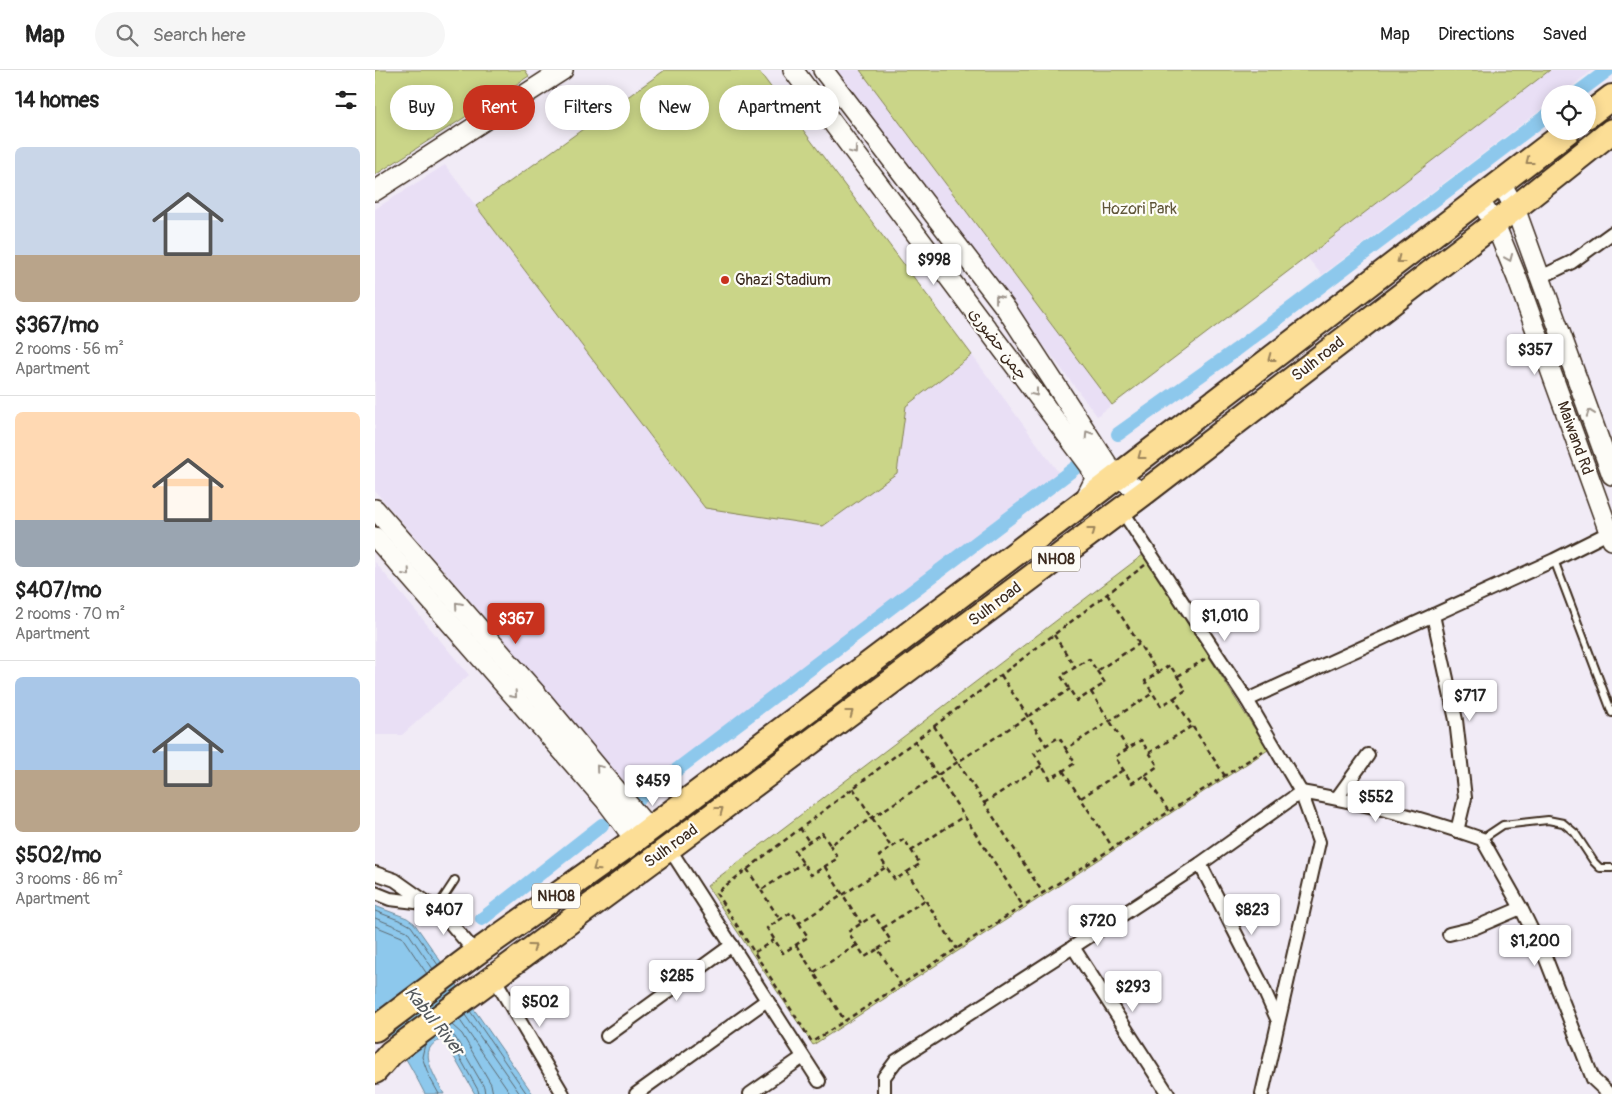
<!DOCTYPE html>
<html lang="en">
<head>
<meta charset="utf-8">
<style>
  body { margin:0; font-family:Pangolin,"Playpen Sans Arabic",sans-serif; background:#f6f6f6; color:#222; height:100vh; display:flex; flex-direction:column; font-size:19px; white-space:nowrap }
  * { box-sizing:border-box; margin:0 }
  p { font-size:16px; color:#767676 }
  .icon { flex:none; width:28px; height:28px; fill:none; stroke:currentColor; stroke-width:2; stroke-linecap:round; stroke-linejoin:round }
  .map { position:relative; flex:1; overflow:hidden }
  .panel { display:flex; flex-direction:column; background:#fff; width:375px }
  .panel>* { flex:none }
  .top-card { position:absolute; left:15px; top:15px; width:475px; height:45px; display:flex; gap:10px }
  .tools { position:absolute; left:1166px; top:15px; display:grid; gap:10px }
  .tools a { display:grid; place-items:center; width:55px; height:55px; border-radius:50%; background:#fff; box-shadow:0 2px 12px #0003; font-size:25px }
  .price { position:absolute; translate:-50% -42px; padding:0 11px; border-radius:5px; background:#fff; color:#222; font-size:16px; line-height:32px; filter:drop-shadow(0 1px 2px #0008) }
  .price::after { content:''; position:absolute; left:50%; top:30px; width:15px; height:11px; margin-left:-8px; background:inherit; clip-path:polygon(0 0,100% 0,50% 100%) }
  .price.selected { background:#c8321e; color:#fff }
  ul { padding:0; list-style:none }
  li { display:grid; align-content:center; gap:10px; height:265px; padding:0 15px }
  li+li { border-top:1px solid #e0e0e0 }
  li span { display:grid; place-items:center; height:155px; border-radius:8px; color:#555 }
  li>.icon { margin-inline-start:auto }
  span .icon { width:90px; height:90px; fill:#fffc; stroke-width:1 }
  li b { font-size:21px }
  h2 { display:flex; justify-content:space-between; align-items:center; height:60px; padding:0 15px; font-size:21px }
  .pill { padding:0 18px; border-radius:22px; background:#fff; box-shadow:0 2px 12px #0003; font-size:18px; line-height:45px }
  .pill.selected { background:#c8321e; color:#fff }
  header { display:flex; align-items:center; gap:30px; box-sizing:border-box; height:70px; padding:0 25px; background:#fff; border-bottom:1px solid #e0e0e0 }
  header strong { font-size:24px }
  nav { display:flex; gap:28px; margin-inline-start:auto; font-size:18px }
  .search { width:350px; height:45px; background:#f6f6f6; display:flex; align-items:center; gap:12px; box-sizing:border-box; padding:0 18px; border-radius:28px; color:#767676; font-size:19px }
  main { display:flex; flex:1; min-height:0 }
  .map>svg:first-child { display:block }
  .built { fill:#e9dff5 }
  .green { fill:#cad588; stroke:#828053 }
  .water { fill:#8dc8ec; stroke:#6c899a }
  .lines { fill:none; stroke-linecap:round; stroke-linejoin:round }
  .shore { stroke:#5c6970; stroke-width:1 }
  .canal { stroke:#8dc8ec; stroke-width:14 }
  .lane-casing { stroke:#3b2a1e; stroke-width:10 }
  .street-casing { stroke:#3b2a1e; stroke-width:16 }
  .secondary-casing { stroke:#3b2a1e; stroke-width:22 }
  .highway-casing { stroke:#3b2a1e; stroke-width:28 }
  .path { stroke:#3b2a1e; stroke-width:2.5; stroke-dasharray:5 4; stroke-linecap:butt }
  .lane { stroke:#fdfcf7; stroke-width:6 }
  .street { stroke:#fdfcf7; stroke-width:12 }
  .secondary { stroke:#fdfcf7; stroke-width:19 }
  .highway { stroke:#fcde96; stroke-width:24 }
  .oneway { stroke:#9c938a }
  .oneway2 { stroke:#9c845a }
  .poi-dot { fill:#c8321e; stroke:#fdfcf7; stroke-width:2 }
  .labels { text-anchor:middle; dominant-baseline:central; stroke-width:4.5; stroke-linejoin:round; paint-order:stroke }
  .shield { fill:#fdfcf7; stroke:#75695f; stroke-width:1 }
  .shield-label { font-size:15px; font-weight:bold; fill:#3b2a1e }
  .park-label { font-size:16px; fill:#5f5538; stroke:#fdfcf7 }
  .poi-label { font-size:16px; fill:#3b2a1e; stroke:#fdfcf7; text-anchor:start }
  .street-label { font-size:16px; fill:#3b2a1e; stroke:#fdfcf7 }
  .water-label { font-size:18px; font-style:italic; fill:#54595c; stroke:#fdfcf7 }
</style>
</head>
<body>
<header>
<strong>Map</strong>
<div class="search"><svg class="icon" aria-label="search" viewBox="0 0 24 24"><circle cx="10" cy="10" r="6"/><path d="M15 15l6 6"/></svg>Search here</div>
<nav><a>Map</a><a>Directions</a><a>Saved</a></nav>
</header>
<main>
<section class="panel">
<h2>14 homes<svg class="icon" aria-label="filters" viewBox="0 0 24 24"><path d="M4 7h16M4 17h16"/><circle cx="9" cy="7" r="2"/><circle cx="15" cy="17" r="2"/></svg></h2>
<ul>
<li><span style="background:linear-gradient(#c9d6e8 70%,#b9a48a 0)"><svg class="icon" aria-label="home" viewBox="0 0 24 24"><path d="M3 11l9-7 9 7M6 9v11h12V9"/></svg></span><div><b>$367/mo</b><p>2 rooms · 56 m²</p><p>Apartment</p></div></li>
<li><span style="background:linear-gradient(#ffd9b3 70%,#9aa5b1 0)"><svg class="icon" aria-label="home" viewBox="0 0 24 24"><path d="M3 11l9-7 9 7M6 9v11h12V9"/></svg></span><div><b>$407/mo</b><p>2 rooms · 70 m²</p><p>Apartment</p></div></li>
<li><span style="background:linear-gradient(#a9c7e8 60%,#b9a48a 0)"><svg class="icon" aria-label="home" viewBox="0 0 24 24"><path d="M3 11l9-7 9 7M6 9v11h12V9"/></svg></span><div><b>$502/mo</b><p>3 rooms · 86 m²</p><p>Apartment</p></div></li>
</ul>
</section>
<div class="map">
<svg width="1237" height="1024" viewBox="0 0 1237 1024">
  <rect width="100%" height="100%" fill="#f1ebf6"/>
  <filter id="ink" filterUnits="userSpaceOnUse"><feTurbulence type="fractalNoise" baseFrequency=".02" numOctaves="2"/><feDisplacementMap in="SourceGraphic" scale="10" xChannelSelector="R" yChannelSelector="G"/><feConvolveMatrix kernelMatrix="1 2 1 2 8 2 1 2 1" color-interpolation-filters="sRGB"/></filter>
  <g filter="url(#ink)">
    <!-- built -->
    <g class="built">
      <polygon points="461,0 485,0 737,335 722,346"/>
      <polygon points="1175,0 1218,0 1187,24 1175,24 1175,33 947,205 932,187"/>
      <polygon points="70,95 330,438 522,403 531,336 597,285 683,402 257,727 120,559 0,421 0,139"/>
      <polygon points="0,492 94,605 27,665 0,665"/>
    </g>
    <!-- green -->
    <g class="green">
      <polygon points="0,0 150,0 154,6 0,105"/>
      <polygon points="290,0 383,0 597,285 531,336 522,403 448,456 330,438 101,136"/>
      <polygon points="485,0 1175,0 932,187 737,335"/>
      <polygon points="769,484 893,680 438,975 332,816"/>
    </g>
    <!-- water -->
    <path class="water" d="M0,836L32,848L39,853L158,1024H100L71,973L67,970C39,977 61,1008 69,1024H50C35,995 24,973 0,950Z"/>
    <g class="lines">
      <!-- shore -->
      <g class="shore">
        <polyline points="0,841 29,852 36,856 63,895"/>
        <polyline points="0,848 32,861 58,899"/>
        <polyline points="0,856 27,867 52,904"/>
        <polyline points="95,941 152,1024"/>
        <polyline points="90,945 145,1024"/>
        <polyline points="84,949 136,1024"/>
        <polyline points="77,955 87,964 116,1014 118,1024"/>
        <polyline points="70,960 80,967 109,1017 110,1024"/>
        <polyline points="60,967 68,966 75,970 103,1020 104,1024"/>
        <polyline points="50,974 47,987 54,1006 64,1024"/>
      </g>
      <!-- canal -->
      <g class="canal">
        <polyline points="1201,24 1233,0"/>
        <polyline points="743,364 861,280 1175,43"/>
        <polyline points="258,733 700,398"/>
        <polyline points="107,849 227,755"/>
      </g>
      <defs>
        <g id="lane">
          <polyline points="1179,490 1237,643"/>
          <polyline points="1107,769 1128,755 1173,750 1188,753 1200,763 1219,792 1225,798 1237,798"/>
          <polyline points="61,839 80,810"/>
        </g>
        <g id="street">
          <polyline points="1166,207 1197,192 1237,163"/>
          <polyline points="746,439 872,630 926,722 944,772 887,1024"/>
          <polyline points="1058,545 1081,650 1090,728 1082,761"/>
          <polyline points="872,630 1179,490 1237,461"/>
          <polyline points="962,728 993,685"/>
          <polyline points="294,778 444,1011"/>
          <polyline points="825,794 885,911 903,951"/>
          <polyline points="0,803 20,810 61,839 71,848 101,883"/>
          <polyline points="0,823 15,829 49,833"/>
          <polyline points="1074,864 1099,858 1146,838"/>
          <polyline points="698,877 793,1024"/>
          <polyline points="118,906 188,1024"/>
          <polyline points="232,966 357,875"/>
          <polyline points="261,1024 392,930"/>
          <polyline points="375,1024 428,987"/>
          <path d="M509,1024V1007L521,991L698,877L825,794L926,722C985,732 1050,749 1107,769L1146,838L1171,889L1218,1009L1234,1024"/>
        </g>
        <g id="secondary">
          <polyline points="418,0 715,396 720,409 709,431"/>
          <polyline points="448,0 632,240 740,406 769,423"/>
          <polyline points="1126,113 1140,138 1237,405"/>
          <polyline points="0,121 188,0"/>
          <polyline points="1104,130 1120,154 1142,208 1237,470"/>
          <polyline points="0,439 166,629 274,759"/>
          <polyline points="0,467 230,730 260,770"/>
        </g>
        <g id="highway">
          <polyline points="1212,46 1237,27"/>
          <polyline points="0,959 101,883 260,770 709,432 1193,61"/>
          <polyline points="0,1001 16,983 294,778 769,423 1140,138 1237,61"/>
        </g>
      </defs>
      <!-- lane casing -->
      <use href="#lane" class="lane-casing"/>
      <!-- street casing -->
      <use href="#street" class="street-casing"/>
      <!-- secondary casing -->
      <use href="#secondary" class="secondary-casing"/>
      <!-- highway casing -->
      <use href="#highway" class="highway-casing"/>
      <!-- path -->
      <g class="path">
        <polyline points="770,495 341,823 437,972 888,681"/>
        <polyline points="732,524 783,603"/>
        <polyline points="679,565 700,597"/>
        <polyline points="722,601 730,613 702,631 686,606 714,589 722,601 764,574"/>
        <polyline points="626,605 671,675"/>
        <polyline points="803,606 830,589"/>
        <polyline points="716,622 753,679"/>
        <polyline points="799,628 811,620 795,595 770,611 786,636 799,628 850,706"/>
        <polyline points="559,656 668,823"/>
        <polyline points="540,671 648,836"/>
        <polyline points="691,679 700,693 675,709 659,683 684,667 691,679 778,623"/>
        <polyline points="774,683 817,656"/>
        <polyline points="688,701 738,778"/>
        <polyline points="770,705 783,696 766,670 740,687 757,713 770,705 794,742"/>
        <polyline points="478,718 516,777"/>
        <polyline points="706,728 748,700"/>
        <polyline points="609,733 666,696"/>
        <polyline points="425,758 434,772"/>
        <polyline points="455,775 463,788 436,805 420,781 447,763 455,775 695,619"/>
        <polyline points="536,781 589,746"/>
        <polyline points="450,797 486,853"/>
        <polyline points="372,799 386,820 428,793"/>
        <polyline points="532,802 545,794 529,769 504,786 520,810 532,802 582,879"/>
        <polyline points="386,820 405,850"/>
        <polyline points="424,853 433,867 408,883 392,858 417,842 424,853 511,797"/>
        <polyline points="508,858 550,830"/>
        <polyline points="421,875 470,951"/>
        <polyline points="503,879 516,871 499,845 473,862 490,887 503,879 526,915"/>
        <polyline points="380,882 399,870"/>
        <polyline points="439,902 482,875"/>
      </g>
      <!-- lane -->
      <use href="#lane" class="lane"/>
      <!-- street -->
      <use href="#street" class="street"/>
      <!-- secondary -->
      <use href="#secondary" class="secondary"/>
      <!-- highway -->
      <use href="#highway" class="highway"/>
    </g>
    <!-- one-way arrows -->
    <defs><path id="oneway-chevron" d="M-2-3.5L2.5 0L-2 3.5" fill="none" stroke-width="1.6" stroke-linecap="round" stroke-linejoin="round" transform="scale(1.25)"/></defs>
    <g class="oneway">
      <use href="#oneway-chevron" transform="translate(479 81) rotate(53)"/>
      <use href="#oneway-chevron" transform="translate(1134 188) rotate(67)"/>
      <use href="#oneway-chevron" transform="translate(623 228) rotate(-128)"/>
      <use href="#oneway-chevron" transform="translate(660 323) rotate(53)"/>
      <use href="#oneway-chevron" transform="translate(1215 343) rotate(-110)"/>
      <use href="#oneway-chevron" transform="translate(713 364) rotate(-123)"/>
      <use href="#oneway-chevron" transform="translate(32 503) rotate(49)"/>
      <use href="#oneway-chevron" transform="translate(83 535) rotate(-131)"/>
      <use href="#oneway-chevron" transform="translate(139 625) rotate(49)"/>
      <use href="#oneway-chevron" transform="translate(224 698) rotate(-130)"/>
    </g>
    <g class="oneway2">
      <use href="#oneway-chevron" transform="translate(1154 91) rotate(142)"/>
      <use href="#oneway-chevron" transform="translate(1025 190) rotate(143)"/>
      <use href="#oneway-chevron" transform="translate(896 288) rotate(143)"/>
      <use href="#oneway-chevron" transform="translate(766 386) rotate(143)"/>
      <use href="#oneway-chevron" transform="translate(717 461) rotate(-37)"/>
      <use href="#oneway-chevron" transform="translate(475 643) rotate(-37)"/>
      <use href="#oneway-chevron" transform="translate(345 740) rotate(-37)"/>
      <use href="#oneway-chevron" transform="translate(221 798) rotate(145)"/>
      <use href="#oneway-chevron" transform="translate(158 877) rotate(-36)"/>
    </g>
  </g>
  <!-- markers -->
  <circle class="poi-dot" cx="350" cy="210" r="5"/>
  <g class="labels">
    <!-- shield labels -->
    <g class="shield">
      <rect x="657" y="476.5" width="48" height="25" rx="4"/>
      <rect x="157" y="813.5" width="48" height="25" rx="4"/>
    </g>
    <g class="shield-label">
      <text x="681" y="489">NH08</text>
      <text x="181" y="826">NH08</text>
    </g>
    <!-- park labels -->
    <g class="park-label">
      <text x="764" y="139">Hozori Park</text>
    </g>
    <!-- poi labels -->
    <g class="poi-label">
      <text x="360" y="210">Ghazi Stadium</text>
    </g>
    <!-- street labels -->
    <g class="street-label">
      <text transform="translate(623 274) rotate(53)">چمن حضوری</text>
      <text transform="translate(943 289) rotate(-38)">Sulh road</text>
      <text transform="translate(1200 368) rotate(70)">Maiwand Rd</text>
      <text transform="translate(620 534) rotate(-37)">Sulh road</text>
      <text transform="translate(296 776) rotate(-36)">Sulh road</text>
    </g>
    <!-- water labels -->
    <g class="water-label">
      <text transform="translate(59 951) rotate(51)">Kabul River</text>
    </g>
  </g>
</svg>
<div class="tools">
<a><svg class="icon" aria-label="locate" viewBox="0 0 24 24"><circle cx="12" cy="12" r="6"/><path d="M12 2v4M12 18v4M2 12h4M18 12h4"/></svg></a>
</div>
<b class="price" style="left:559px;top:216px">$998</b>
<b class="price" style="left:1160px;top:306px">$357</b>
<b class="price" style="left:850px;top:572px">$1,010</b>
<b class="price selected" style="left:141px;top:575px">$367</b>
<b class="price" style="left:1095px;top:652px">$717</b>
<b class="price" style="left:278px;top:737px">$459</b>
<b class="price" style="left:1001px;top:753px">$552</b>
<b class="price" style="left:69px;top:866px">$407</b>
<b class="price" style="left:877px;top:866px">$823</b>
<b class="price" style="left:723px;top:877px">$720</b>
<b class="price" style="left:1160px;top:897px">$1,200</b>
<b class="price" style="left:302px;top:932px">$285</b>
<b class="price" style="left:758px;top:943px">$293</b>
<b class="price" style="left:165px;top:958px">$502</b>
<div class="top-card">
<a class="pill">Buy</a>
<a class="pill selected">Rent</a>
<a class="pill">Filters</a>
<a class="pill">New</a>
<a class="pill">Apartment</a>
</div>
</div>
</main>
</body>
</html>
